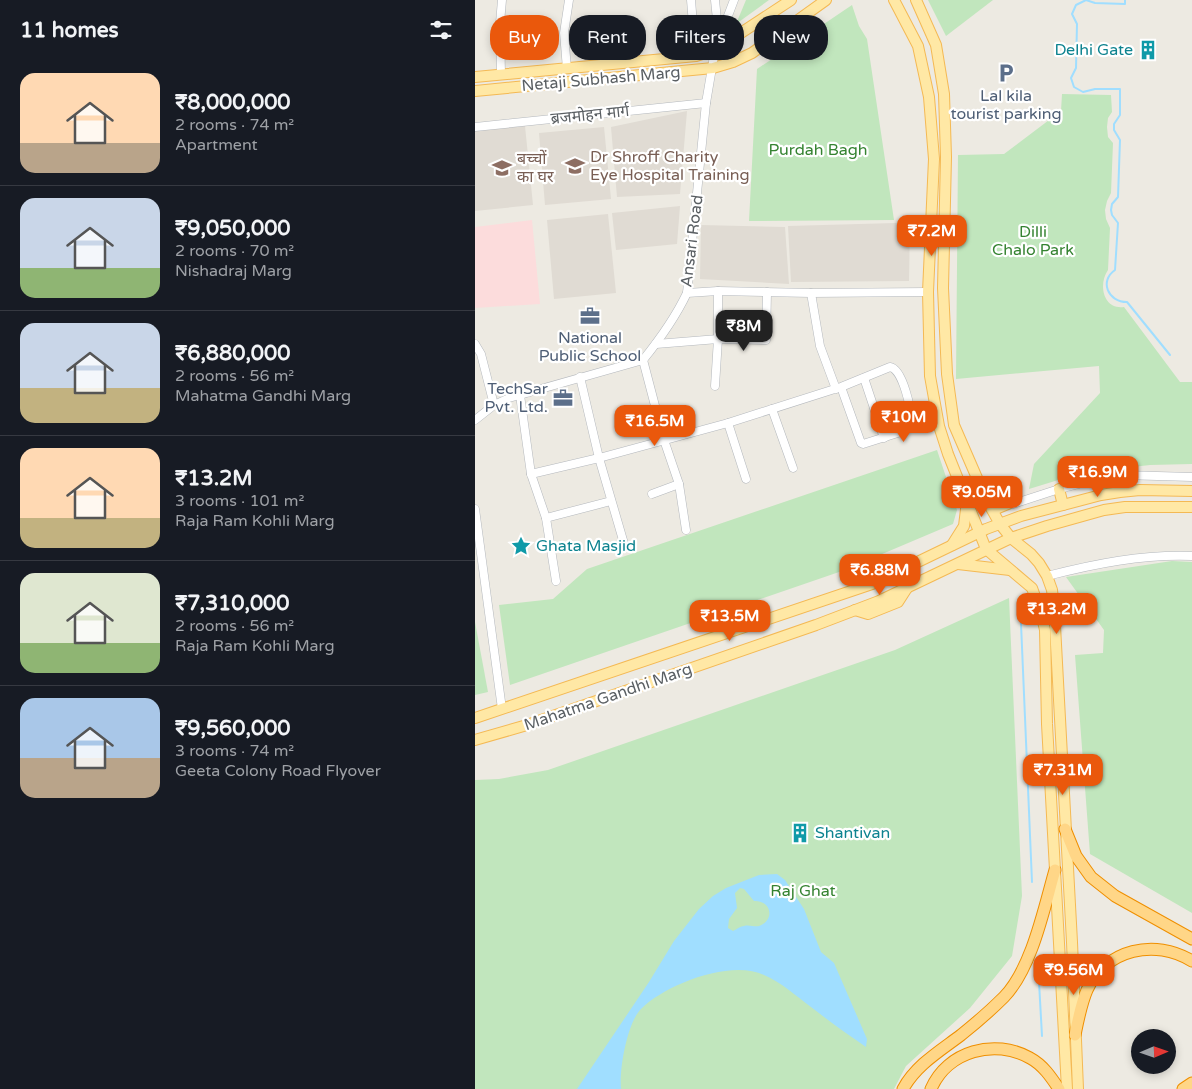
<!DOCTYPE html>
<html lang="en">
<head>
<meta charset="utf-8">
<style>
  body { margin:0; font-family:"Varela Round","Noto Sans Devanagari",sans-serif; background:#242831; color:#f1f3f6; height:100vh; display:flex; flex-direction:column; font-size:19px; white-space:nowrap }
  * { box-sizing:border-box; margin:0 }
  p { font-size:16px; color:#9ea1a6 }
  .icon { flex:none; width:28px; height:28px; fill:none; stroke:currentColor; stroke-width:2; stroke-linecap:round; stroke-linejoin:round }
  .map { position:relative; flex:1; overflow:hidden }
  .panel { display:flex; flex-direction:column; background:#171b24; width:475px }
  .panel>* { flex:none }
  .guide { position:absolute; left:15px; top:15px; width:475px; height:45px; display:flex; gap:10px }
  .needle { width:32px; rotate:88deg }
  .fabs { position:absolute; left:656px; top:1029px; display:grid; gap:10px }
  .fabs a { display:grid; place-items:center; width:45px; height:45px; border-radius:50%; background:#171b24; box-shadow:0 2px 8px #0003; font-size:25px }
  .price { position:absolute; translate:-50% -42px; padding:0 11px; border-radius:10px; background:#ea580c; color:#fff; font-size:16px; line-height:32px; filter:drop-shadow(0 1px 2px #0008) }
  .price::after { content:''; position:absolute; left:50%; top:30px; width:15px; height:11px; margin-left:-8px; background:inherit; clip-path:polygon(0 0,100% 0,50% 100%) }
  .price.selected { background:#222; color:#fff }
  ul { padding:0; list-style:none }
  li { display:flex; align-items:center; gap:15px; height:125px; padding:0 20px }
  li+li { border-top:1px solid #363941 }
  li span { display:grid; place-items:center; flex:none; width:140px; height:100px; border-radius:15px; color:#555 }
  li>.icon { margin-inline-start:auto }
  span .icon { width:60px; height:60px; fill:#fffc; stroke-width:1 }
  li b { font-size:21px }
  h2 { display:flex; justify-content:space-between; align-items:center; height:60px; padding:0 20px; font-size:21px }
  .chip { padding:0 18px; border-radius:20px; background:#171b24; box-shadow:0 2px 8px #0003; font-size:18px; line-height:45px }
  .chip.selected { background:#ea580c; color:#fff }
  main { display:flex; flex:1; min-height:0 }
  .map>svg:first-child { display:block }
  .education { fill:#e0dbd3 }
  .medical { fill:#fcdcdc }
  .green { fill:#c1e6bd }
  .water { fill:#a0deff; fill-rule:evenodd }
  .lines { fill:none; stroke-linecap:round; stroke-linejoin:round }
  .stream { stroke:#a0deff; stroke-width:2 }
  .minor-casing { stroke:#b4b8bd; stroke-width:9 }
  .major-casing { stroke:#f4b954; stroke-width:12 }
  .highway-casing { stroke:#ef8f00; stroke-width:13 }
  .minor { stroke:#fff; stroke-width:8 }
  .major { stroke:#ffe8a5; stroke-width:10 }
  .highway { stroke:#ffd687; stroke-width:11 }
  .labels { text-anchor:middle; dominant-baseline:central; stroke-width:4.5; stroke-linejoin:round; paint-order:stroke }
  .culture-label { font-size:16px; fill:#0d838f; stroke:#fff; text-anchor:start }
  .street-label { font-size:16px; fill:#5a5f63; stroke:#fff }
  .service-label { font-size:16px; fill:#4e5e75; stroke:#fff }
  .park-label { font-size:16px; fill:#358331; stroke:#fff }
  .education-label { font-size:16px; fill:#785e54; stroke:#fff; text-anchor:start }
</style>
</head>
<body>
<main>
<section class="panel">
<h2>11 homes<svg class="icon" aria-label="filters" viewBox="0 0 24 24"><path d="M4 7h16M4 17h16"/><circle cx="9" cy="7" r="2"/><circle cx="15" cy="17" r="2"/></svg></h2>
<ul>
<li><span style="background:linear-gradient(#ffd9b3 70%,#b9a48a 0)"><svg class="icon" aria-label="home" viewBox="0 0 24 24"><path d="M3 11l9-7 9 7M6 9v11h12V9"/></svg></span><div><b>₹8,000,000</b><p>2 rooms · 74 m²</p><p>Apartment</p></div></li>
<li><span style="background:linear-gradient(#c9d6e8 70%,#8fb573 0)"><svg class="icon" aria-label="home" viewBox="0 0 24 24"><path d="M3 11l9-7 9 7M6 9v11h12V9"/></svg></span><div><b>₹9,050,000</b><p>2 rooms · 70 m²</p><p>Nishadraj Marg</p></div></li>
<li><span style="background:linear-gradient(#c9d6e8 65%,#c2b280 0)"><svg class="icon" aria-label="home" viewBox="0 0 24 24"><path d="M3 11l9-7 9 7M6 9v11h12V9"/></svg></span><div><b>₹6,880,000</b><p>2 rooms · 56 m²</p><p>Mahatma Gandhi Marg</p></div></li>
<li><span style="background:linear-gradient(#ffd9b3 70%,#c2b280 0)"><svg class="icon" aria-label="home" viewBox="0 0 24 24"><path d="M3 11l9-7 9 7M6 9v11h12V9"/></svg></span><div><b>₹13.2M</b><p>3 rooms · 101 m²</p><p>Raja Ram Kohli Marg</p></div></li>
<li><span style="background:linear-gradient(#dfe7d0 70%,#8fb573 0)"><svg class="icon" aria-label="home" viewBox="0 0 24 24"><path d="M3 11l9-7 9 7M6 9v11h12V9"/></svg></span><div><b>₹7,310,000</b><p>2 rooms · 56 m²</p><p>Raja Ram Kohli Marg</p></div></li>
<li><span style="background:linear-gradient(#a9c7e8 60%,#b9a48a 0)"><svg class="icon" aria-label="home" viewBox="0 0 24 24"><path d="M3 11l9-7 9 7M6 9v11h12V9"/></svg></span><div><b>₹9,560,000</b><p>3 rooms · 74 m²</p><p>Geeta Colony Road Flyover</p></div></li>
</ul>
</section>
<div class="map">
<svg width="717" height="1089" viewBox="0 0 717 1089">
  <rect width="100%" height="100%" fill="#edeae2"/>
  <!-- education -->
  <g class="education">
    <polygon points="212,111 205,194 142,197 136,127"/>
    <polygon points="50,126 58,205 0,211 0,131"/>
    <polygon points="129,127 136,199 70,205 64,133"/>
    <polygon points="205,206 202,244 141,250 137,213"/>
    <polygon points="133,214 141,293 79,299 72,220"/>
    <polygon points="420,223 435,225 434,281 316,282 313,226"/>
    <polygon points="226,225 310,227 314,284 225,279"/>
  </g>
  <!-- medical -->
  <polygon class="medical" points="57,220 65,304 0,308 0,227"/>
  <!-- green -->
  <g class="green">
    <polygon points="271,0 294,0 261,24"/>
    <polygon points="453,0 518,0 471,36"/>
    <polygon points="377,5 384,26 392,39 419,220 274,221 282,69"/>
    <path d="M587,94L636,95L637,112L633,118L632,127L633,137L638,143L636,193L632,201L630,210L631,219L635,228L633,270C623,284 628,310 649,307L705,382H717V464L675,465L606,473L554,489L559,464L625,393L624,366L481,379L483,155L529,154L586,111Z"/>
    <polygon points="462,450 482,510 478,524 367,571 35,685 24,605 78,599 112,569"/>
    <polygon points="697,561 717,562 717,913 615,854 600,655 628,653 629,630 591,577"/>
    <polygon points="534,598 547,896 537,956 495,1008 431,1066 419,1089 0,1089 0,780 24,779 73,770 420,650"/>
    <polygon points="0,622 13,692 0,695"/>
  </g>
  <!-- water -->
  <path class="water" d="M302,874L310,880L329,909L346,952L359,963L392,1039L391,1047C372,1034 354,1021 336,1007C321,996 306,982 289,975C255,959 190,985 166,1009C152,1023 144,1070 146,1089H102L174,982L199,941L224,909L238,896L251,888L284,875ZM265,888L269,889L279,901C294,900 300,916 288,924C282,929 276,924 269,926C266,926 262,929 258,931L253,928L254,919L262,908L260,893Z"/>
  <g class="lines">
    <!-- stream -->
    <g class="stream">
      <path d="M650,0V4L620,3L611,0L601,5L597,14L602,24L601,68L596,78L599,87L608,92L620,89H645V115L639,124V130L645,140L643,197L637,204L636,210L637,215L643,223L640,270C624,281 633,302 652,302L695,355"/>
      <polyline points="545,600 557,882"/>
      <polyline points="564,982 567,1036"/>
    </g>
    <defs>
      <g id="minor">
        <polyline points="216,0 220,49"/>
        <polyline points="240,0 242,20 247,31"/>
        <polyline points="92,69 89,33 94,0"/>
        <polyline points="26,75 25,23 27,0"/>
        <polyline points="0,127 231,103"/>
        <polyline points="212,293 243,291 336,293 453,292"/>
        <polyline points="336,293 345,346 361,389"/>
        <polyline points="0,344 6,354 19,405"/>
        <polyline points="181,344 243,339 291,340 292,292"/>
        <polyline points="168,360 189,440 204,484 211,530"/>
        <polyline points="105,377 124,458 150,547"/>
        <polyline points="389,378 409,438"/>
        <polyline points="240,386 243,339 243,291"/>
        <polyline points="45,395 56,474 71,518 81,581"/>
        <polyline points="297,409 318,468"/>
        <path d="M0,420L19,405L34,398L168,360C185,339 201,316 212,293L231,103L240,50L259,0"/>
        <polyline points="253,423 271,479"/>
        <path d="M56,474L124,458L253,423L366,387L415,367C428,369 437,411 436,423L429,431L388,444L386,443L366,387"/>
        <polyline points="508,490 527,503 538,504 584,489 631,477 648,475 717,477"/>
        <polyline points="177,494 204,484"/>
        <polyline points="0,509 27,709"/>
        <polyline points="71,518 136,501"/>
        <path d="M572,576C619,564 668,554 717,556"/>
      </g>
      <g id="major">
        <polyline points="419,0 443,46 454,97 459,159 453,292 455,376 464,426 473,454 511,549 557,588 566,613 570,630 572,724 592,1089"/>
        <polyline points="441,0 461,45 469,94 471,157 468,288 472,374 479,425 512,501 525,524 536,538 556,554 564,563 572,576 577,590 579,607 597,942 603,1089"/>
        <polyline points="0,77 221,56 240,50 316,0"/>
        <polyline points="0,91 238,68 258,62 277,53 351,0"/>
        <polyline points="584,489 588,505"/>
        <polyline points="521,509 533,504"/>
        <polyline points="477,545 489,526 492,501"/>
        <polyline points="483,564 535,570"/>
        <polyline points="380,610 393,614 423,602 432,588"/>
        <polyline points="0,718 397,584 511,529 546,516 626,495 645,492 665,490 717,491"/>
        <polyline points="0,740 52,725 341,625 404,601 536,538 572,526 629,510 650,507 717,507"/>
      </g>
      <g id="highway">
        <polyline points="590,829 601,856 616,877 640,896 717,939"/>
        <path d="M600,1035C603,1020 606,1004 612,990C631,949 680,938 717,961"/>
        <path d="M428,1089C441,1065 465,1051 486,1035C501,1023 516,1010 529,997C557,968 569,908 580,870"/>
        <path d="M456,1089C472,1051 520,1038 555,1058C568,1065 576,1077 584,1089"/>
        <polyline points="708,1089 717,1083"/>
      </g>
    </defs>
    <!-- minor casing -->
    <use href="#minor" class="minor-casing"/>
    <!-- major casing -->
    <use href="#major" class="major-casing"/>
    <!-- highway casing -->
    <use href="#highway" class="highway-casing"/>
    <!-- minor -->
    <use href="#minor" class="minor"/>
    <!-- major -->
    <use href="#major" class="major"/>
    <!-- highway -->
    <use href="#highway" class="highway"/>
  </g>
  <!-- icons -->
  <defs>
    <symbol id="building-bare" viewBox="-9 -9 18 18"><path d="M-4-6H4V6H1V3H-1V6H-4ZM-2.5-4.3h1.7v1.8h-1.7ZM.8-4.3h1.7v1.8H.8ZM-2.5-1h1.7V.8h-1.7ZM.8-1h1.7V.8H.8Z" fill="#0f9aa8" stroke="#fff" stroke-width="2.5" paint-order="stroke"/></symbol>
    <symbol id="parking-bare" viewBox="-9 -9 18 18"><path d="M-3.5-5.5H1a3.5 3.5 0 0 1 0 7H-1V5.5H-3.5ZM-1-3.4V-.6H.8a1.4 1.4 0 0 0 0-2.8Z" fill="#5c6f8a" stroke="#fff" stroke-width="2.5" paint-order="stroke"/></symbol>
    <symbol id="school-bare" viewBox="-9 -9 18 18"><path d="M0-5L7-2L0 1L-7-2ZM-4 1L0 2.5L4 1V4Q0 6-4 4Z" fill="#8d6e63" stroke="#fff" stroke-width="2.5" paint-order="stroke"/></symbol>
    <symbol id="office-bare" viewBox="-9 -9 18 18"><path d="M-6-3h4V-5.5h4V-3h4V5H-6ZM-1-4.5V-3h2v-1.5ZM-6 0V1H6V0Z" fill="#5c6f8a" stroke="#fff" stroke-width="2.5" paint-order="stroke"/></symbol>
    <symbol id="sight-bare" viewBox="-9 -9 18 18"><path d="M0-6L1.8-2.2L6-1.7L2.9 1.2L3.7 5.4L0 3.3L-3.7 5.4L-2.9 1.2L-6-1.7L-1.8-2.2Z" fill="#0f9aa8" stroke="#fff" stroke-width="2.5" paint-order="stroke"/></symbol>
  </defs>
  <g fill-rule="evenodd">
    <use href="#building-bare" x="659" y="36" width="28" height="28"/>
    <use href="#parking-bare" x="517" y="59" width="28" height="28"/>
    <use href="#school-bare" x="86" y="152" width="28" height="28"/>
    <use href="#school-bare" x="13" y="154" width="28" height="28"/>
    <use href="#office-bare" x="101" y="302" width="28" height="28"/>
    <use href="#office-bare" x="74" y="384" width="28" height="28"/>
    <use href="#sight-bare" x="32" y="532" width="28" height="28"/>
    <use href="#building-bare" x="311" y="819" width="28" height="28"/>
  </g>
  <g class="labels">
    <!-- culture labels -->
    <g class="culture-label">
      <text x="658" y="50" text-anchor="end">Delhi Gate</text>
      <text x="61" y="546">Ghata Masjid</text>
      <text x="340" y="833">Shantivan</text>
    </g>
    <!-- street labels -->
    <g class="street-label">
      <text transform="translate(126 79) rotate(-5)">Netaji Subhash Marg</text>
      <text transform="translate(115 115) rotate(-6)">ब्रजमोहन मार्ग</text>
      <text transform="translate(217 241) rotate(-83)">Ansari Road</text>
      <text transform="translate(133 697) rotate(-19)">Mahatma Gandhi Marg</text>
    </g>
    <!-- service labels -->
    <g class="service-label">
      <text x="531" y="96">Lal kila<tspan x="531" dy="18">tourist parking</tspan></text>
      <text x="115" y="338">National<tspan x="115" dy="18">Public School</tspan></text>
      <text x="73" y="389" text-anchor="end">TechSar<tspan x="73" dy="18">Pvt. Ltd.</tspan></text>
    </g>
    <!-- park labels -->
    <g class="park-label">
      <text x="343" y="150">Purdah Bagh</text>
      <text x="558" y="232">Dilli<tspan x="558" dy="18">Chalo Park</tspan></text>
      <text x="328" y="891">Raj Ghat</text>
    </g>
    <!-- education labels -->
    <g class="education-label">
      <text x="115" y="157">Dr Shroff Charity<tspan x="115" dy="18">Eye Hospital Training</tspan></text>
      <text x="42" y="159">बच्चों<tspan x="42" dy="18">का घर</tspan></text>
    </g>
  </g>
</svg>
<div class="fabs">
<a><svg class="needle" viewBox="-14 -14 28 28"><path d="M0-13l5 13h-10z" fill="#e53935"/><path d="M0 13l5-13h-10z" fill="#9ea1a6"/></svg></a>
</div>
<b class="price" style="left:457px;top:257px">₹7.2M</b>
<b class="price selected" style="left:269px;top:352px">₹8M</b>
<b class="price" style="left:429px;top:443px">₹10M</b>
<b class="price" style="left:180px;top:447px">₹16.5M</b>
<b class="price" style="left:623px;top:498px">₹16.9M</b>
<b class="price" style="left:507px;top:518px">₹9.05M</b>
<b class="price" style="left:405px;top:596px">₹6.88M</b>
<b class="price" style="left:582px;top:635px">₹13.2M</b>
<b class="price" style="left:255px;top:642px">₹13.5M</b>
<b class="price" style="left:588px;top:796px">₹7.31M</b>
<b class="price" style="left:599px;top:996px">₹9.56M</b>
<div class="guide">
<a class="chip selected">Buy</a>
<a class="chip">Rent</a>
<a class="chip">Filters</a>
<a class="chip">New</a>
</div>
</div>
</main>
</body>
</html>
